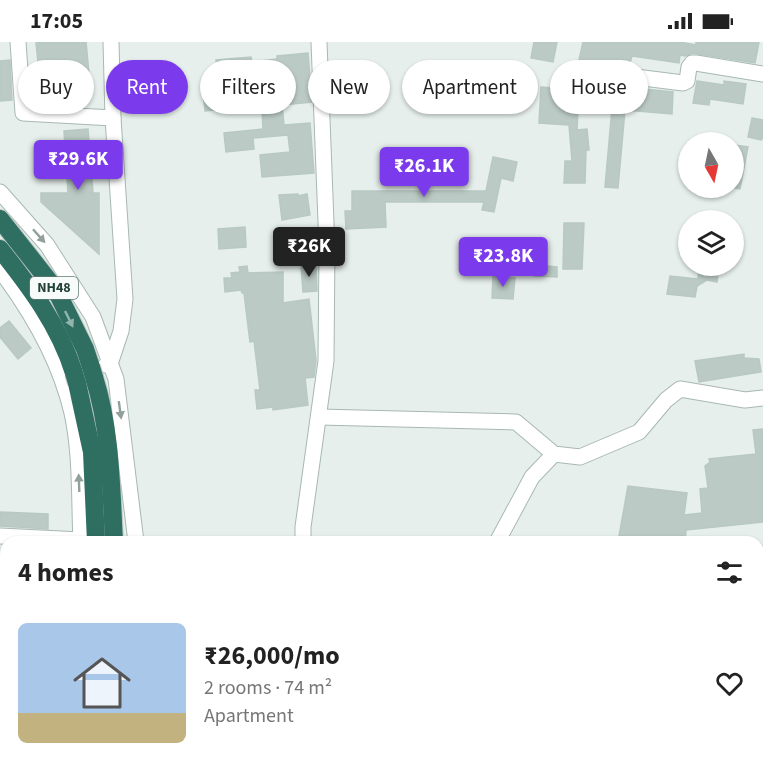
<!DOCTYPE html>
<html lang="en">
<head>
<meta charset="utf-8">
<style>
  body { margin:0; font-family:"Source Sans 3",sans-serif; background:#f6f6f6; color:#222; height:100vh; display:flex; flex-direction:column; font-size:22px; white-space:nowrap }
  * { box-sizing:border-box; margin:0 }
  p { font-size:20px; color:#767676 }
  .icon { flex:none; width:33px; height:33px; fill:none; stroke:currentColor; stroke-width:2; stroke-linecap:round; stroke-linejoin:round }
  .map { position:relative; flex:1; overflow:hidden }
  .side { position:absolute; left:0px; top:494px; width:764px; height:236px; display:flex; flex-direction:column; background:#fff; border-radius:18px 18px 0 0; box-shadow:0 2px 4px #0004 }
  .side>* { flex:none }
  .top-card { position:absolute; left:18px; top:18px; width:728px; height:54px; display:flex; gap:12px }
  .needle { width:39px; rotate:171deg }
  .buttons { position:absolute; left:678px; top:90px; display:grid; gap:12px }
  .buttons a { display:grid; place-items:center; width:66px; height:66px; border-radius:50%; background:#fff; box-shadow:0 2px 4px #0004; font-size:30px }
  .price { position:absolute; translate:-50% -51px; padding:0 14px; border-radius:6px; background:#7c3aed; color:#fff; font-size:20px; line-height:39px; filter:drop-shadow(0 2px 3px #0008) }
  .price::after { content:''; position:absolute; left:50%; top:36px; width:18px; height:14px; margin-left:-9px; background:inherit; clip-path:polygon(0 0,100% 0,50% 100%) }
  .price.active { background:#222; color:#fff }
  ul { padding:0; list-style:none }
  li { display:flex; align-items:center; gap:18px; height:150px; padding:0 18px }
  li span { display:grid; place-items:center; flex:none; width:168px; height:120px; border-radius:9px; color:#555 }
  li>.icon { margin-inline-start:auto }
  span .icon { width:72px; height:72px; fill:#fffc; stroke-width:1 }
  li b { font-size:26px }
  h2 { display:flex; justify-content:space-between; align-items:center; height:72px; padding:0 18px; font-size:26px }
  .tag { padding:0 21px; border-radius:27px; background:#fff; box-shadow:0 2px 4px #0004; font-size:21px; line-height:54px }
  .tag.active { background:#7c3aed; color:#fff }
  .status { display:flex; justify-content:space-between; align-items:center; height:42px; padding:0 30px; background:#fff; direction:ltr }
  .status svg { height:16px; fill:currentColor }
  .map>svg:first-child { display:block }
  .building { fill:#bbcac4; stroke:#b8c9c2; stroke-width:1.5 }
  .lines { fill:none; stroke-linecap:round; stroke-linejoin:round }
  .minor-casing { stroke:#a8b8b2; stroke-width:17 }
  .highway-casing { stroke:#c2cac8; stroke-width:20 }
  .minor { stroke:#fff; stroke-width:15 }
  .highway { stroke:#2f6f62; stroke-width:18 }
  .highway-bridge-casing { stroke:#c2cac8; stroke-width:20; stroke-linecap:butt }
  .highway-bridge { stroke:#2f6f62; stroke-width:18 }
  .oneway { fill:#92a09c }
  .oneway2 { fill:#93b5ae }
  .labels { text-anchor:middle; dominant-baseline:central; stroke-width:4.5; stroke-linejoin:round; paint-order:stroke }
  .shield { fill:#f7fbf9; stroke:#637a73; stroke-width:1.5 }
  .shield-label { font-size:14px; font-weight:bold; fill:#24423a }
</style>
</head>
<body>
<div class="status"><b>17:05</b><svg viewBox="0 0 49 12"><path d="M0 12V9h3v3zM5 12V6h3v6zM10 12V3h3v9zM15 12V0h3v12zM26 1h20v11H26zM47 4h2v5h-2z"/></svg></div>
<div class="map">
<svg width="763" height="728" viewBox="0 0 763 728">
  <rect width="100%" height="100%" fill="#e6efeb"/>
  <!-- building -->
  <g class="building">
    <polygon points="53,0 86,0 90,42 65,43 63,18 38,20 36,1"/>
    <polygon points="534,0 557,0 553,20 531,16"/>
    <polygon points="583,0 679,0 696,3 696,0 759,0 755,21 692,11 685,14 680,13 679,21 632,14 629,24 579,18"/>
    <polygon points="308,11 312,60 282,63 284,83 310,81 314,131 262,135 260,113 290,110 288,93 253,96 254,107 226,110 224,91 263,87 262,68 256,68 256,64 205,69 202,40 218,38 216,18 251,15 252,20 277,17 277,14"/>
    <polygon points="10,18 12,58 0,59 0,19"/>
    <polygon points="697,39 724,43 724,39 746,42 743,62 710,57 709,63 693,61"/>
    <polygon points="614,44 673,50 672,72 625,68 618,146 605,145"/>
    <polygon points="541,45 579,48 577,88 587,87 589,108 586,108 585,141 564,141 565,119 572,119 569,83 539,81"/>
    <polygon points="48,46 49,48 56,49 58,62 33,62 32,48"/>
    <polygon points="752,76 763,78 763,96 761,98 748,95"/>
    <polygon points="88,87 93,151 99,151 99,212 41,160 41,151 68,151 64,89"/>
    <polygon points="734,103 748,105 740,147 734,146"/>
    <polygon points="493,115 517,120 513,139 501,136 494,170 482,168 484,160 385,160 386,185 346,187 345,169 352,169 352,149 486,149"/>
    <polygon points="298,152 298,154 307,152 310,173 282,178 279,153"/>
    <polygon points="564,181 584,181 582,227 563,227"/>
    <polygon points="245,185 246,205 219,207 218,187"/>
    <polygon points="316,222 317,249 303,250 301,223"/>
    <polygon points="536,223 557,225 557,235 535,234"/>
    <polygon points="247,224 248,231 283,230 283,261 309,257 316,318 314,335 305,336 308,363 273,368 273,365 257,367 255,348 260,348 254,299 250,300 244,251 242,251 241,248 225,250 224,236 232,236 231,231 240,230 239,225"/>
    <polygon points="699,224 719,224 717,240 707,238 697,244 695,255 667,252 670,234 698,237"/>
    <polygon points="493,234 515,236 513,257 492,256"/>
    <polygon points="9,279 31,306 18,317 0,295 0,286"/>
    <polygon points="744,312 744,316 759,317 761,330 699,340 695,319"/>
    <polygon points="763,387 763,480 686,488 685,500 619,494 628,444 687,451 684,473 702,471 700,447 708,446 705,424 710,420 709,417 756,412 753,388"/>
    <polygon points="0,470 48,472 48,487 0,484"/>
  </g>
  <g class="lines">
    <defs>
      <g id="minor">
        <polyline points="18,0 23,71 113,76"/>
        <polyline points="612,32 683,41 687,39 689,25 692,21 696,21 763,32"/>
        <polyline points="0,150 47,203 93,275 116,337 136,500"/>
        <path d="M0,228C31,269 60,320 72,371C81,412 79,457 81,500"/>
        <polyline points="106,323 110,322 121,289 125,257 113,76 111,0"/>
        <polyline points="319,375 516,380 554,412 580,415 639,390 666,358 680,347 745,358 763,356"/>
        <polyline points="0,494 81,498"/>
        <polyline points="303,500 303,485 326,319 327,206 319,0"/>
        <polyline points="497,500 532,435 554,412"/>
        <polyline points="0,614 6,614"/>
        <polyline points="86,723 86,728"/>
        <polyline points="136,723 136,728"/>
        <polyline points="236,723 237,728"/>
        <polyline points="678,723 689,728"/>
      </g>
      <g id="highway">
        <polyline points="0,177 56,248 85,307 91,325"/>
        <path d="M0,207C30,245 59,283 74,331"/>
        <path d="M94,335C111,389 111,444 114,500"/>
        <polyline points="77,341 92,410 96,500"/>
        <polyline points="100,723 100,728"/>
        <polyline points="118,723 118,728"/>
      </g>
    </defs>
    <!-- minor casing -->
    <use href="#minor" class="minor-casing"/>
    <!-- highway casing -->
    <use href="#highway" class="highway-casing"/>
    <!-- minor -->
    <use href="#minor" class="minor"/>
    <!-- highway -->
    <use href="#highway" class="highway"/>
    <defs>
      <g id="highway-bridge">
        <polyline points="91,325 94,335"/>
        <polyline points="74,331 77,341"/>
      </g>
    </defs>
    <!-- highway-bridge casing -->
    <use href="#highway-bridge" class="highway-bridge-casing"/>
    <!-- highway-bridge -->
    <use href="#highway-bridge" class="highway-bridge"/>
  </g>
  <!-- one-way arrows -->
  <defs><path id="oneway-solid" d="M-6-.8H1V-3.2L6.5 0L1 3.2V.8H-6Z" transform="scale(1.5)"/></defs>
  <g class="oneway">
    <use href="#oneway-solid" transform="translate(39 194) rotate(48)"/>
    <use href="#oneway-solid" transform="translate(120 368) rotate(82)"/>
    <use href="#oneway-solid" transform="translate(79 441) rotate(-92)"/>
  </g>
  <use class="oneway2" href="#oneway-solid" transform="translate(69 277) rotate(64)"/>
  <g class="labels">
    <!-- shield labels -->
    <rect class="shield" x="30" y="235" width="48" height="22" rx="4.5"/>
    <g class="shield-label">
      <text x="54" y="246">NH48</text>
    </g>
  </g>
</svg>
<div class="buttons">
<a><svg class="needle" viewBox="-14 -14 28 28"><path d="M0-13l5 13h-10z" fill="#e53935"/><path d="M0 13l5-13h-10z" fill="#767676"/></svg></a>
<a><svg class="icon" aria-label="layers" viewBox="0 0 24 24"><path d="M12 4l9 5-9 5-9-5zM3 14l9 5 9-5"/></svg></a>
</div>
<b class="price" style="left:78px;top:149px">₹29.6K</b>
<b class="price" style="left:424px;top:156px">₹26.1K</b>
<b class="price active" style="left:309px;top:236px">₹26K</b>
<b class="price" style="left:503px;top:246px">₹23.8K</b>
<div class="top-card">
<a class="tag">Buy</a>
<a class="tag active">Rent</a>
<a class="tag">Filters</a>
<a class="tag">New</a>
<a class="tag">Apartment</a>
<a class="tag">House</a>
</div>
<section class="side">
<h2>4 homes<svg class="icon" aria-label="filters" viewBox="0 0 24 24"><path d="M4 7h16M4 17h16"/><circle cx="9" cy="7" r="2"/><circle cx="15" cy="17" r="2"/></svg></h2>
<ul>
<li><span style="background:linear-gradient(#a9c7e8 75%,#c2b280 0)"><svg class="icon" aria-label="home" viewBox="0 0 24 24"><path d="M3 11l9-7 9 7M6 9v11h12V9"/></svg></span><div><b>₹26,000/mo</b><p>2 rooms · 74 m²</p><p>Apartment</p></div><svg class="icon" aria-label="heart" viewBox="0 0 24 24"><path d="M12 20l-8-8c-3-5 5-10 8-4 3-6 11-1 8 4z"/></svg></li>
</ul>
</section>
</div>
</body>
</html>
